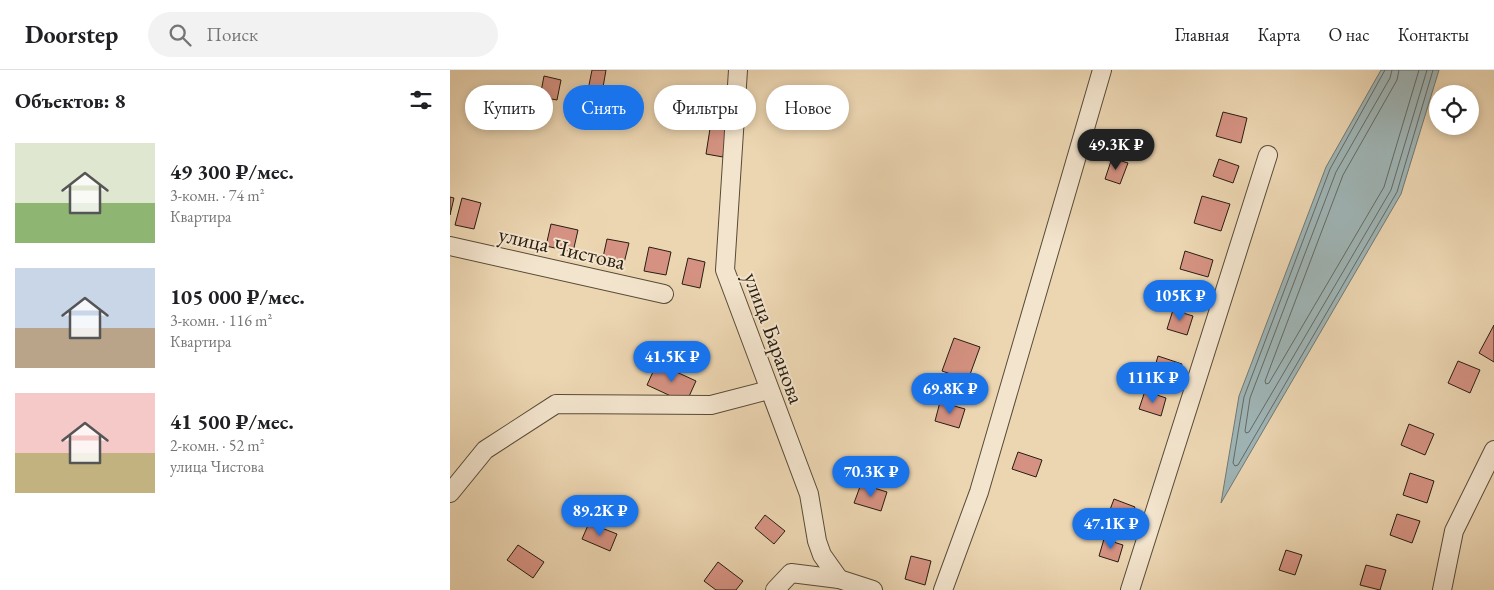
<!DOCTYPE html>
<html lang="ru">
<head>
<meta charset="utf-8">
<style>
  body { margin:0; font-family:"EB Garamond",serif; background:#f2f2f2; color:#202124; height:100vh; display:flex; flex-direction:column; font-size:19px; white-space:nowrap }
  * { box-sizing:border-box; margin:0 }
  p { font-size:16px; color:#757577 }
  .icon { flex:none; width:28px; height:28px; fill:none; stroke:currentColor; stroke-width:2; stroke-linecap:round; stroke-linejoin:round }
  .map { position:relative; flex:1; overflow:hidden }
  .sheet { display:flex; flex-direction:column; background:#fff; width:450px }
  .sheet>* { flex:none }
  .top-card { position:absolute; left:15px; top:15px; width:475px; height:45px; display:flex; gap:10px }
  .controls { position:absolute; left:979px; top:15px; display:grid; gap:10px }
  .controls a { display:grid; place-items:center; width:50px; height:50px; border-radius:50%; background:#fff; box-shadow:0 2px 8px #0003; font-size:25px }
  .price { position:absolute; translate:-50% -42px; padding:0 11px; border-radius:18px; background:#1a73e8; color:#fff; font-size:16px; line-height:32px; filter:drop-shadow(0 1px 2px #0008) }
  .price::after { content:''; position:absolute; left:50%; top:30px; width:15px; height:11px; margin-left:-8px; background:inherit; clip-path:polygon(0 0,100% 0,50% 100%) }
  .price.selected { background:#222; color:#fff }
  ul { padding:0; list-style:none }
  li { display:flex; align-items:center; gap:15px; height:125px; padding:0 15px }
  li span { display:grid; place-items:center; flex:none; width:140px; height:100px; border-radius:0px; color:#555 }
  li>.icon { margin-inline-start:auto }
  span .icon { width:60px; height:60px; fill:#fffc; stroke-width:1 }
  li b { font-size:21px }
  h2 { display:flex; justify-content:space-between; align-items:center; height:60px; padding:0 15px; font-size:21px }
  .tag { padding:0 18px; border-radius:22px; background:#fff; box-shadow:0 2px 8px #0003; font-size:18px; line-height:45px }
  .tag.selected { background:#1a73e8; color:#fff }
  header { display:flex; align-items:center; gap:30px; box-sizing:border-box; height:70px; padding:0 25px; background:#fff; border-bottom:1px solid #e0e0e0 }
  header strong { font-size:24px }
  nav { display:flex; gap:28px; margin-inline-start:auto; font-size:18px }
  .search { width:350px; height:45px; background:#f2f2f2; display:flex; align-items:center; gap:12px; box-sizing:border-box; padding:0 18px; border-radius:28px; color:#757577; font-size:19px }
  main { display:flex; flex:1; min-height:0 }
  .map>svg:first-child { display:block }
  .water { fill:#9fb6b8; stroke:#6f7975 }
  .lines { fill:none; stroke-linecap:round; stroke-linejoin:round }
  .shore { stroke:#636a64; stroke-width:1 }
  .building { fill:#d59282; stroke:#271d10 }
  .minor-casing { stroke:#584b38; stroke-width:20 }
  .minor { stroke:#f3e4cd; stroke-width:18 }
  .labels { text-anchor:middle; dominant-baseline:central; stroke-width:4; stroke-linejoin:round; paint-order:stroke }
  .street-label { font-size:22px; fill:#271d10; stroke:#f3e4cd }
</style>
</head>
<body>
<header>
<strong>Doorstep</strong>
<div class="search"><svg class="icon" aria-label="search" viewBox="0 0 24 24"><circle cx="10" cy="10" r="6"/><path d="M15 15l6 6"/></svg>Поиск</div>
<nav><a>Главная</a><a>Карта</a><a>О нас</a><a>Контакты</a></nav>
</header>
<main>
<section class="sheet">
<h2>Объектов: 8<svg class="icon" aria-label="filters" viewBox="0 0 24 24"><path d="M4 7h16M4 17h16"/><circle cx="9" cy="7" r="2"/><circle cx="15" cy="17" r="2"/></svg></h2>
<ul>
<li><span style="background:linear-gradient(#dfe7d0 60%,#8fb573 0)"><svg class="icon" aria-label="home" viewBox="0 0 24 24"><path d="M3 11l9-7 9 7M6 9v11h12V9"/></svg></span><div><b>49 300 ₽/мес.</b><p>3-комн. · 74 m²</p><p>Квартира</p></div></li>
<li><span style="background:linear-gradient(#c9d6e8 60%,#b9a48a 0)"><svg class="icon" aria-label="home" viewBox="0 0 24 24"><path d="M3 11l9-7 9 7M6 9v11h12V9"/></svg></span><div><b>105 000 ₽/мес.</b><p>3-комн. · 116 m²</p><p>Квартира</p></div></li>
<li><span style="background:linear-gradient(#f6c9c9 60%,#c2b280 0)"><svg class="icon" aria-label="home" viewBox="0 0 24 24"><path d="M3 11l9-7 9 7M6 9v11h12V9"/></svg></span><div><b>41 500 ₽/мес.</b><p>2-комн. · 52 m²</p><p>улица Чистова</p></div></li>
</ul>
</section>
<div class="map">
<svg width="1044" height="520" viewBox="0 0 1044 520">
  <rect width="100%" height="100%" fill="#ecd6b2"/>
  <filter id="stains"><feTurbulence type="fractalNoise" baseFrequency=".004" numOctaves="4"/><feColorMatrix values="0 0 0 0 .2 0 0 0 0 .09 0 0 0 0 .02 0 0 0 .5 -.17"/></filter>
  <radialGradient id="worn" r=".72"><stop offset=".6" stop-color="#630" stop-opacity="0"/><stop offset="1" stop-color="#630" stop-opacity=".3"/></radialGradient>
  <!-- water -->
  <polygon class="water" points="931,0 989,0 951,124 771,433 789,326 876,97"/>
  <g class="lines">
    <!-- shore -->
    <g class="shore">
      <polyline points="935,0 880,99 794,327 783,393 785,396 788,395 947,122 983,0"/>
      <polyline points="942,0 940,8 886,102 800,328 795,361 796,363 799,362 941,120 977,0"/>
      <polyline points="949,0 947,10 893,105 815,311 816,314 819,313 934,117 969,0"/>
    </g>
  </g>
  <!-- building -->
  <g class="building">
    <polygon points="142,0 156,0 152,23 138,20"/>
    <polygon points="94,6 111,10 107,30 90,27"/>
    <polygon points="773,42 797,48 791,73 766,66"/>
    <polygon points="262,46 278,49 273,87 256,84"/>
    <polygon points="662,88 678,93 670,114 655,109"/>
    <polygon points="769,89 789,96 783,113 763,106"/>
    <polygon points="752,126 780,134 771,161 744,153"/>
    <polygon points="0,127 4,128 0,145"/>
    <polygon points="12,128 31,133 24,159 5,155"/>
    <polygon points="101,154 128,160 123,182 96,176"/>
    <polygon points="157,169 179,173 173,197 152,192"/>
    <polygon points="199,177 221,182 216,205 194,201"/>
    <polygon points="735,181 763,190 758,207 730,199"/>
    <polygon points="238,188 255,192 250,218 232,214"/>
    <polygon points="723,240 743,246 737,265 717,259"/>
    <polygon points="1044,255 1044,292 1029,283"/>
    <polygon points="504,268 530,277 518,310 492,301"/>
    <polygon points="708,286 732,294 727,308 704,300"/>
    <polygon points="1008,291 1030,300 1020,323 998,313"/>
    <polygon points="207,293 246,311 236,333 197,315"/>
    <polygon points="695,321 716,328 711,346 689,339"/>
    <polygon points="490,332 515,339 509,358 485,351"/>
    <polygon points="959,354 984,364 975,385 951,375"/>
    <polygon points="568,382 592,390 586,407 562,399"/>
    <polygon points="960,403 984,411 977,433 953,425"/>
    <polygon points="411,414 437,422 431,441 404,433"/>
    <polygon points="664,429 685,437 679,452 658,445"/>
    <polygon points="947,444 970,451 962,473 940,465"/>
    <polygon points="315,445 335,461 324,474 305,458"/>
    <polygon points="139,453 167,464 160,481 132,469"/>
    <polygon points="654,469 673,475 668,492 649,486"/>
    <polygon points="68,475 94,492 83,508 57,490"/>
    <polygon points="836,480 852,485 845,505 829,500"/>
    <polygon points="461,486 481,491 475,515 455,509"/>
    <polygon points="268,492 293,511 286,520 266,520 254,511"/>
    <polygon points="916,495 936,500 930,520 910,515"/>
  </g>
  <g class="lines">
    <defs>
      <g id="minor">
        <polyline points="288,0 275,200 359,424 367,471 372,485 389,509"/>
        <polyline points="0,176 214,224"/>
        <polyline points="0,423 35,380 106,334 261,335 319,320"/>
        <polyline points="325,520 341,503 389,509 423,520"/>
        <polyline points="493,520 529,422 652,0"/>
        <polyline points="680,520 818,85"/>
        <polyline points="992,520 1004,461 1044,380"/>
      </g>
    </defs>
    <!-- minor casing -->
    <use href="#minor" class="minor-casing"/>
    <!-- minor -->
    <use href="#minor" class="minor"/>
  </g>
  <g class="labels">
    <!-- street labels -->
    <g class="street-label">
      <text transform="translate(112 178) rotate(13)">улица Чистова</text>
      <text transform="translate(324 268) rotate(70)">улица Баранова</text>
    </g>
  </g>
  <rect width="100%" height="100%" filter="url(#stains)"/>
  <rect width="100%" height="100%" fill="url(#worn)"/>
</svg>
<div class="controls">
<a><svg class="icon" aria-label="locate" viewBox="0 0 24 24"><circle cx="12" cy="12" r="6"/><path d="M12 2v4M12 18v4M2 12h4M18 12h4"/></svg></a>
</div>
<b class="price selected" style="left:666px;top:101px">49.3K ₽</b>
<b class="price" style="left:730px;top:252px">105K ₽</b>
<b class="price" style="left:222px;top:313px">41.5K ₽</b>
<b class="price" style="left:703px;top:334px">111K ₽</b>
<b class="price" style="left:500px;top:345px">69.8K ₽</b>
<b class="price" style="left:421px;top:428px">70.3K ₽</b>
<b class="price" style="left:150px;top:467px">89.2K ₽</b>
<b class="price" style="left:661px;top:480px">47.1K ₽</b>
<div class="top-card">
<a class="tag">Купить</a>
<a class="tag selected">Снять</a>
<a class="tag">Фильтры</a>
<a class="tag">Новое</a>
</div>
</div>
</main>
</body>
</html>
